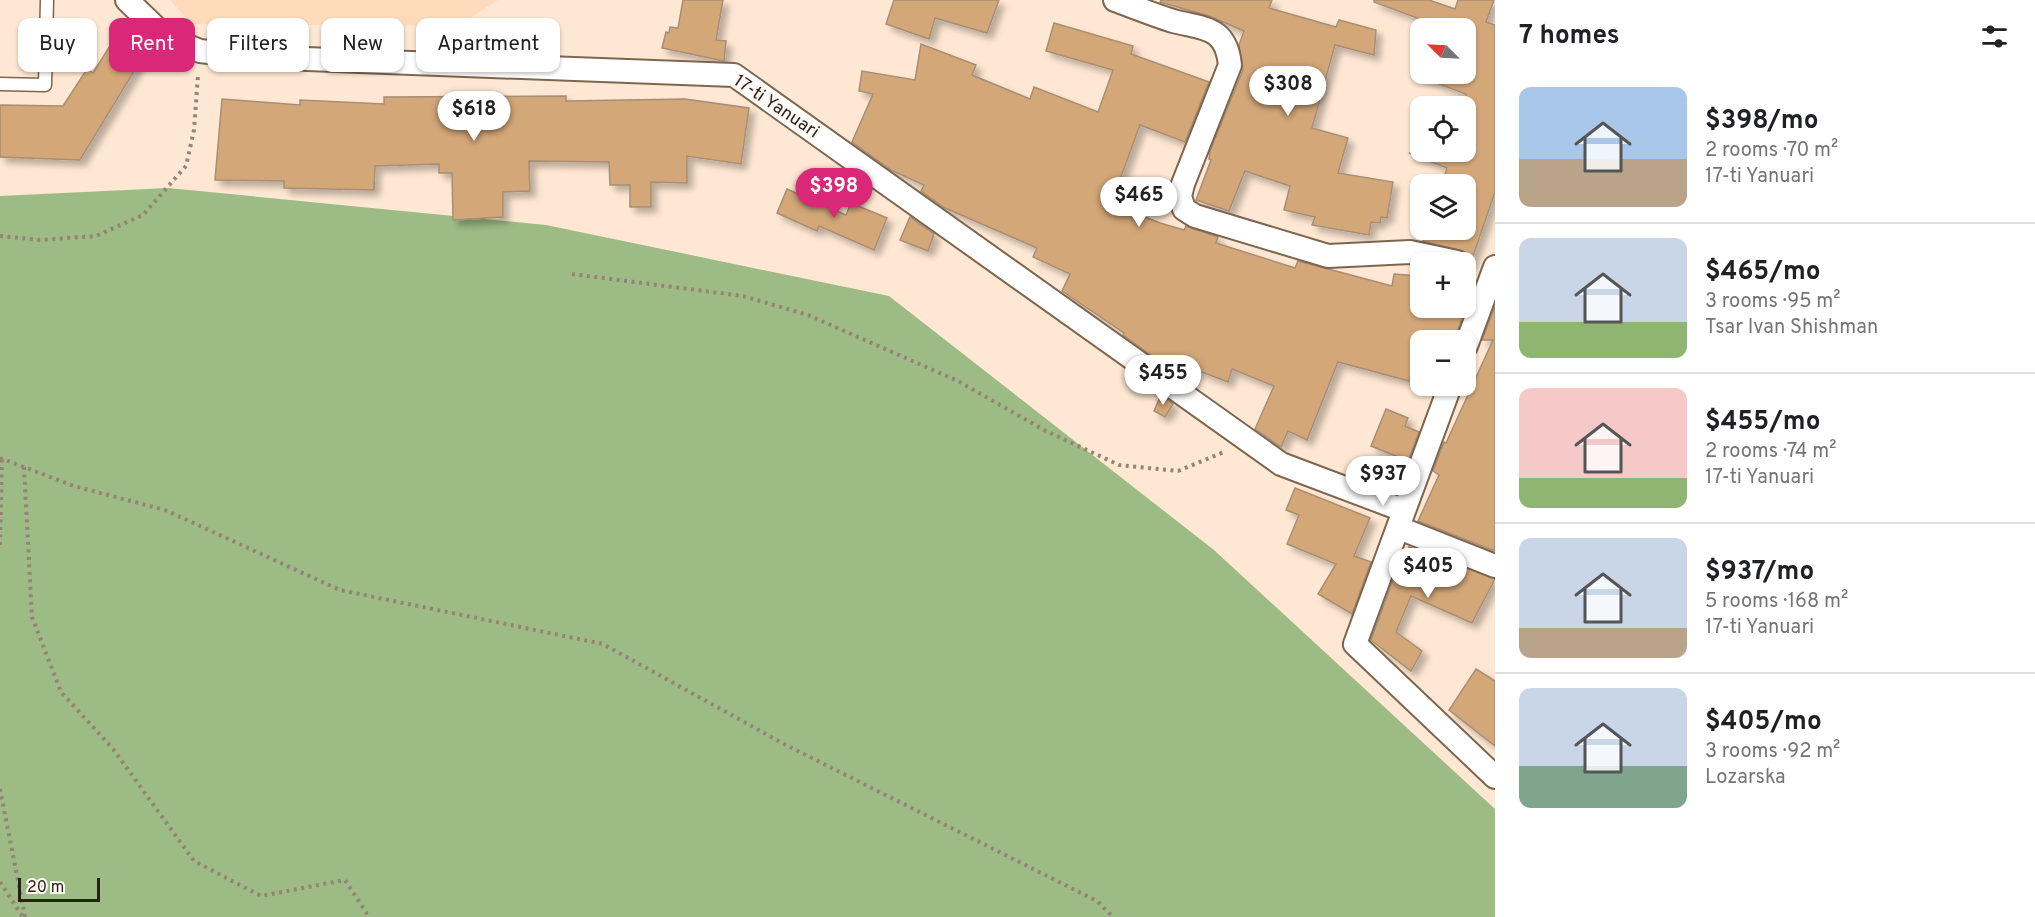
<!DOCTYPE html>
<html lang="en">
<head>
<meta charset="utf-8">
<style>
  body { margin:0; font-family:Overpass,sans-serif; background:#f6f6f6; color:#202124; height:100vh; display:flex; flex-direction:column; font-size:22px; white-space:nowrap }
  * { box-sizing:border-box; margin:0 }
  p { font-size:20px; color:#757577 }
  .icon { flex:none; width:33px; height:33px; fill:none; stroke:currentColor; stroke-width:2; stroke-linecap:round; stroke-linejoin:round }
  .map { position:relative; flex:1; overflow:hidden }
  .drawer { display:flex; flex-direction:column; background:#fff; width:540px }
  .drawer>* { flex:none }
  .top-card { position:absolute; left:18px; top:18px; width:570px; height:54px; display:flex; gap:12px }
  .needle { width:39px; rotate:294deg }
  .controls { position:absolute; left:1410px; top:18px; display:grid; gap:12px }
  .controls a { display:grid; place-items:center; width:66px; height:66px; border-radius:12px; background:#fff; box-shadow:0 2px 4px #0004; font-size:30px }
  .scale { position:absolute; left:18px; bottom:15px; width:82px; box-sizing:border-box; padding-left:6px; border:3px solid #2a1f16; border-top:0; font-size:16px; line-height:21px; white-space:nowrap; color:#2a1f16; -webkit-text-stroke:4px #fef9f3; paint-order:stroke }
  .price { position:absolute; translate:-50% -51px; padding:0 14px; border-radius:21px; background:#fff; color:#222; font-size:20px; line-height:39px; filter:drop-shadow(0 2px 3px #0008) }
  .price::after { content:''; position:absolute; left:50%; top:36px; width:18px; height:14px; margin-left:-9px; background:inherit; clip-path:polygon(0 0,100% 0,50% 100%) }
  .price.active { background:#db2777; color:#fff }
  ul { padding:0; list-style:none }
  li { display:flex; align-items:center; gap:18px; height:150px; padding:0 24px }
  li+li { border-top:2px solid #e0e0e0 }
  li span { display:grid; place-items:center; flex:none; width:168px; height:120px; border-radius:12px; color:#555 }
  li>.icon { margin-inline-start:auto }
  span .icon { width:72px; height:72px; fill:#fffc; stroke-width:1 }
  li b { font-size:26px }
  h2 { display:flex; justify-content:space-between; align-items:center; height:72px; padding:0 24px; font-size:26px }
  .tag { padding:0 21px; border-radius:12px; background:#fff; box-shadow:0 2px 4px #0004; font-size:21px; line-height:54px }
  .tag.active { background:#db2777; color:#fff }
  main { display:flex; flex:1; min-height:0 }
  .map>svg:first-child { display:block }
  .built { fill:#fddbba }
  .forest { fill:#9dbb85 }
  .building { fill:#d3a778; stroke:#a78e75; stroke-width:1.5; filter:url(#shadow) }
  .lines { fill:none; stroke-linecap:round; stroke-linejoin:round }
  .lane-casing { stroke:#7e654e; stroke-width:15 }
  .street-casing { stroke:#7e654e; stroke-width:26 }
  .path { stroke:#958475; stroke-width:4; stroke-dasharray:3 4.5; stroke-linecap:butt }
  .lane { stroke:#fff; stroke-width:12 }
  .street { stroke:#fff; stroke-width:22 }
  .labels { text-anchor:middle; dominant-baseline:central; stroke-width:4.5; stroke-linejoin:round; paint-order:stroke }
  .street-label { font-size:18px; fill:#2a1f16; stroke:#fef9f3 }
</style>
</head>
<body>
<main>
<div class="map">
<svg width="1495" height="917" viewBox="0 0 1495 917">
  <defs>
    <filter id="shadow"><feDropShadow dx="5.5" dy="5.5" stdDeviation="3" flood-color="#0004"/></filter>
  </defs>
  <rect width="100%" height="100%" fill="#ffe8d3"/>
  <!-- built -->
  <polygon class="built" points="170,0 498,0 458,26 192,24"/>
  <!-- forest -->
  <polygon class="forest" points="168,188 546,225 889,296 1214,550 1495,809 1495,917 0,917 0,196"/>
  <!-- building -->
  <g class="building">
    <polygon points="683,0 723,0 716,40 726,41 724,61 662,48 666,32 669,33 670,27 678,28"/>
    <polygon points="894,0 999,0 987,33 935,18 929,39 886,24"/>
    <polygon points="1161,0 1272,0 1269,8 1336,27 1339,20 1376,30 1374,55 1335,45 1312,128 1348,138 1338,173 1393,182 1387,218 1381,217 1380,223 1371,222 1369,235 1312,225 1315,217 1284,210 1290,186 1245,171 1229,211 1196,200 1211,160 1209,159 1210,151 1243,70 1239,45 1244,31 1209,16 1160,2"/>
    <polygon points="1374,0 1429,0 1455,9 1458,0 1494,0 1486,22 1495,25 1495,192 1470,265 1466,252 1423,241 1427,230 1466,230 1466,184 1442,184 1447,168 1409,153 1466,152 1466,94 1418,76 1418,74 1466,74 1466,28 1444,28 1374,2"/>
    <polygon points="1054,23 1133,46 1131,54 1209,82 1185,142 1140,125 1111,204 1160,223 1184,230 1186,226 1218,237 1216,243 1295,268 1298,261 1392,286 1394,274 1420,276 1420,308 1466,308 1466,289 1472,291 1454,340 1420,340 1420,366 1415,365 1409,381 1338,362 1307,440 1288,431 1281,447 1255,429 1274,386 1232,369 1228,382 1194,369 1187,381 1123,335 1124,333 1062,291 1070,274 1033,257 1037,248 945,208 921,191 924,185 891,170 852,142 873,94 859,91 862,71 915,80 921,44 976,65 972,75 1030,99 1034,87 1098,112 1113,70 1046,51"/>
    <polygon points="113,41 142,58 80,160 0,157 0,105 63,106 87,69 93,73"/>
    <polygon points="566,96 566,101 685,99 749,108 741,164 687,156 687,183 651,182 651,207 630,207 630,185 610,185 609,162 529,161 530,191 503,192 503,217 453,220 452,173 439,173 439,164 375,166 374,190 284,188 284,181 215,180 222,99 300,105 300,100 384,104 384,97"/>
    <polygon points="787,189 846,215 851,203 887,218 874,250 819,226 817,231 777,213"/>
    <polygon points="910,217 934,234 928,251 900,240"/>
    <polygon points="1495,306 1495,551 1418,521 1439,475 1433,471 1444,442 1446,443 1493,340 1482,340"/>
    <polygon points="1161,395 1173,404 1165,417 1154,411"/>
    <polygon points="1386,409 1408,418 1405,426 1419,432 1408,461 1371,446"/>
    <polygon points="1295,488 1370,518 1354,556 1371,562 1352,614 1318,594 1336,564 1287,544 1299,515 1286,510"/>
    <polygon points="1409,547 1495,579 1472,623 1411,596 1396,632 1422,651 1411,671 1371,640 1396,572 1398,573"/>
    <polygon points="1476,669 1495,681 1495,746 1449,710"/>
  </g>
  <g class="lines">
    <defs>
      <polyline id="lane" points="0,84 45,85 47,0"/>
      <g id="street">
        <polyline points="127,0 156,28 180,43 200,51 252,57 734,75 1281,464 1403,510"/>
        <path d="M1115,0C1134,7 1154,15 1173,21C1204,29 1226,26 1230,65L1183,184L1180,196L1184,209L1195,216L1328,256L1410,252L1457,262"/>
        <polyline points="1466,346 1495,267"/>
        <polyline points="1450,386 1355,644 1495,777"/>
        <polyline points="1399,528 1495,566"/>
      </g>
    </defs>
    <!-- lane casing -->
    <use href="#lane" class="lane-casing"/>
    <!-- street casing -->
    <use href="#street" class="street-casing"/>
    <!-- path -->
    <g class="path">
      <polyline points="0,236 40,240 96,236 143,215 186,166 194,130 198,75"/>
      <polyline points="572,274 743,296 808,315 958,381 1044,430 1119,465 1178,471 1224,452"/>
      <polyline points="0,458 74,486 165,510 340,590 603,644 784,744 1097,901 1113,917"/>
      <polyline points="24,467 32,617 61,692 113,749 194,861 261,896 345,880 369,917"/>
      <polyline points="0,545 2,459"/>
      <polyline points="0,789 25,917"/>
      <polyline points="0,882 23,917"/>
    </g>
    <!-- lane -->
    <use href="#lane" class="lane"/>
    <!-- street -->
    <use href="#street" class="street"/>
  </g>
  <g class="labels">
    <!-- street labels -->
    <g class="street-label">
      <text transform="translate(776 107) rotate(34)">17-ti Yanuari</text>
    </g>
  </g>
</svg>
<div class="controls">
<a><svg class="needle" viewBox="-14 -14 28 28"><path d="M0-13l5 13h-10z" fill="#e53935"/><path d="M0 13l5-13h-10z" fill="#757577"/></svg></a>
<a><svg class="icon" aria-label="locate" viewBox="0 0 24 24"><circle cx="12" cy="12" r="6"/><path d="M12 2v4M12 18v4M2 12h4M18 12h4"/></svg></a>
<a><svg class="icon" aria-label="layers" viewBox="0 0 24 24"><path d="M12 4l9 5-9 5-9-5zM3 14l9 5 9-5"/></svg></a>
<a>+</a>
<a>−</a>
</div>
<div class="scale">20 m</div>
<b class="price" style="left:1288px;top:117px">$308</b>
<b class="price" style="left:474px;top:142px">$618</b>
<b class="price active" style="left:834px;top:219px">$398</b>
<b class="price" style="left:1139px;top:228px">$465</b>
<b class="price" style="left:1163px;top:406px">$455</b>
<b class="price" style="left:1383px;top:507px">$937</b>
<b class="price" style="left:1428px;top:599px">$405</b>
<div class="top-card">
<a class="tag">Buy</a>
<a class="tag active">Rent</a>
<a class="tag">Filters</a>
<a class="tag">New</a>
<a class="tag">Apartment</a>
</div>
</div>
<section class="drawer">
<h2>7 homes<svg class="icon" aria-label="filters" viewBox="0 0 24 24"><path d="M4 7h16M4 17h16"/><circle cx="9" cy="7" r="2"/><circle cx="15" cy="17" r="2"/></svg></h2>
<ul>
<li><span style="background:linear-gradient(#a9c7e8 60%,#b9a48a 0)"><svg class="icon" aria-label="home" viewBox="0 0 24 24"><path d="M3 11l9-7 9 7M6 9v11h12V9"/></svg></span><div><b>$398/mo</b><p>2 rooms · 70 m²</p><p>17-ti Yanuari</p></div></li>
<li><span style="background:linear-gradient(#c9d6e8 70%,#8fb573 0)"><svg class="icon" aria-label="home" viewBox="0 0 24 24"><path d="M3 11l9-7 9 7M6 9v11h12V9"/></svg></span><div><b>$465/mo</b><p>3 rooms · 95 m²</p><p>Tsar Ivan Shishman</p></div></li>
<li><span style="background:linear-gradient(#f6c9c9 75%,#8fb573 0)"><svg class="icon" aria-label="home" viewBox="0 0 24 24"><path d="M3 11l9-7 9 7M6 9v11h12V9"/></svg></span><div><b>$455/mo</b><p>2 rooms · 74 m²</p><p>17-ti Yanuari</p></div></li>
<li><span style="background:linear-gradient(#c9d6e8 75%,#b9a48a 0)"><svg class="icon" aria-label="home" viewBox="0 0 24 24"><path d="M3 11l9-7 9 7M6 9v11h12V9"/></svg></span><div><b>$937/mo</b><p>5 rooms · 168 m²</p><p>17-ti Yanuari</p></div></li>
<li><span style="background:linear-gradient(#c9d6e8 65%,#7fa58c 0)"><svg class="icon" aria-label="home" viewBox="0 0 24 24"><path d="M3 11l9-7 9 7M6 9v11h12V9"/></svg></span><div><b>$405/mo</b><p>3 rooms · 92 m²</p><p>Lozarska</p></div></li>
</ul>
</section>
</main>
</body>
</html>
